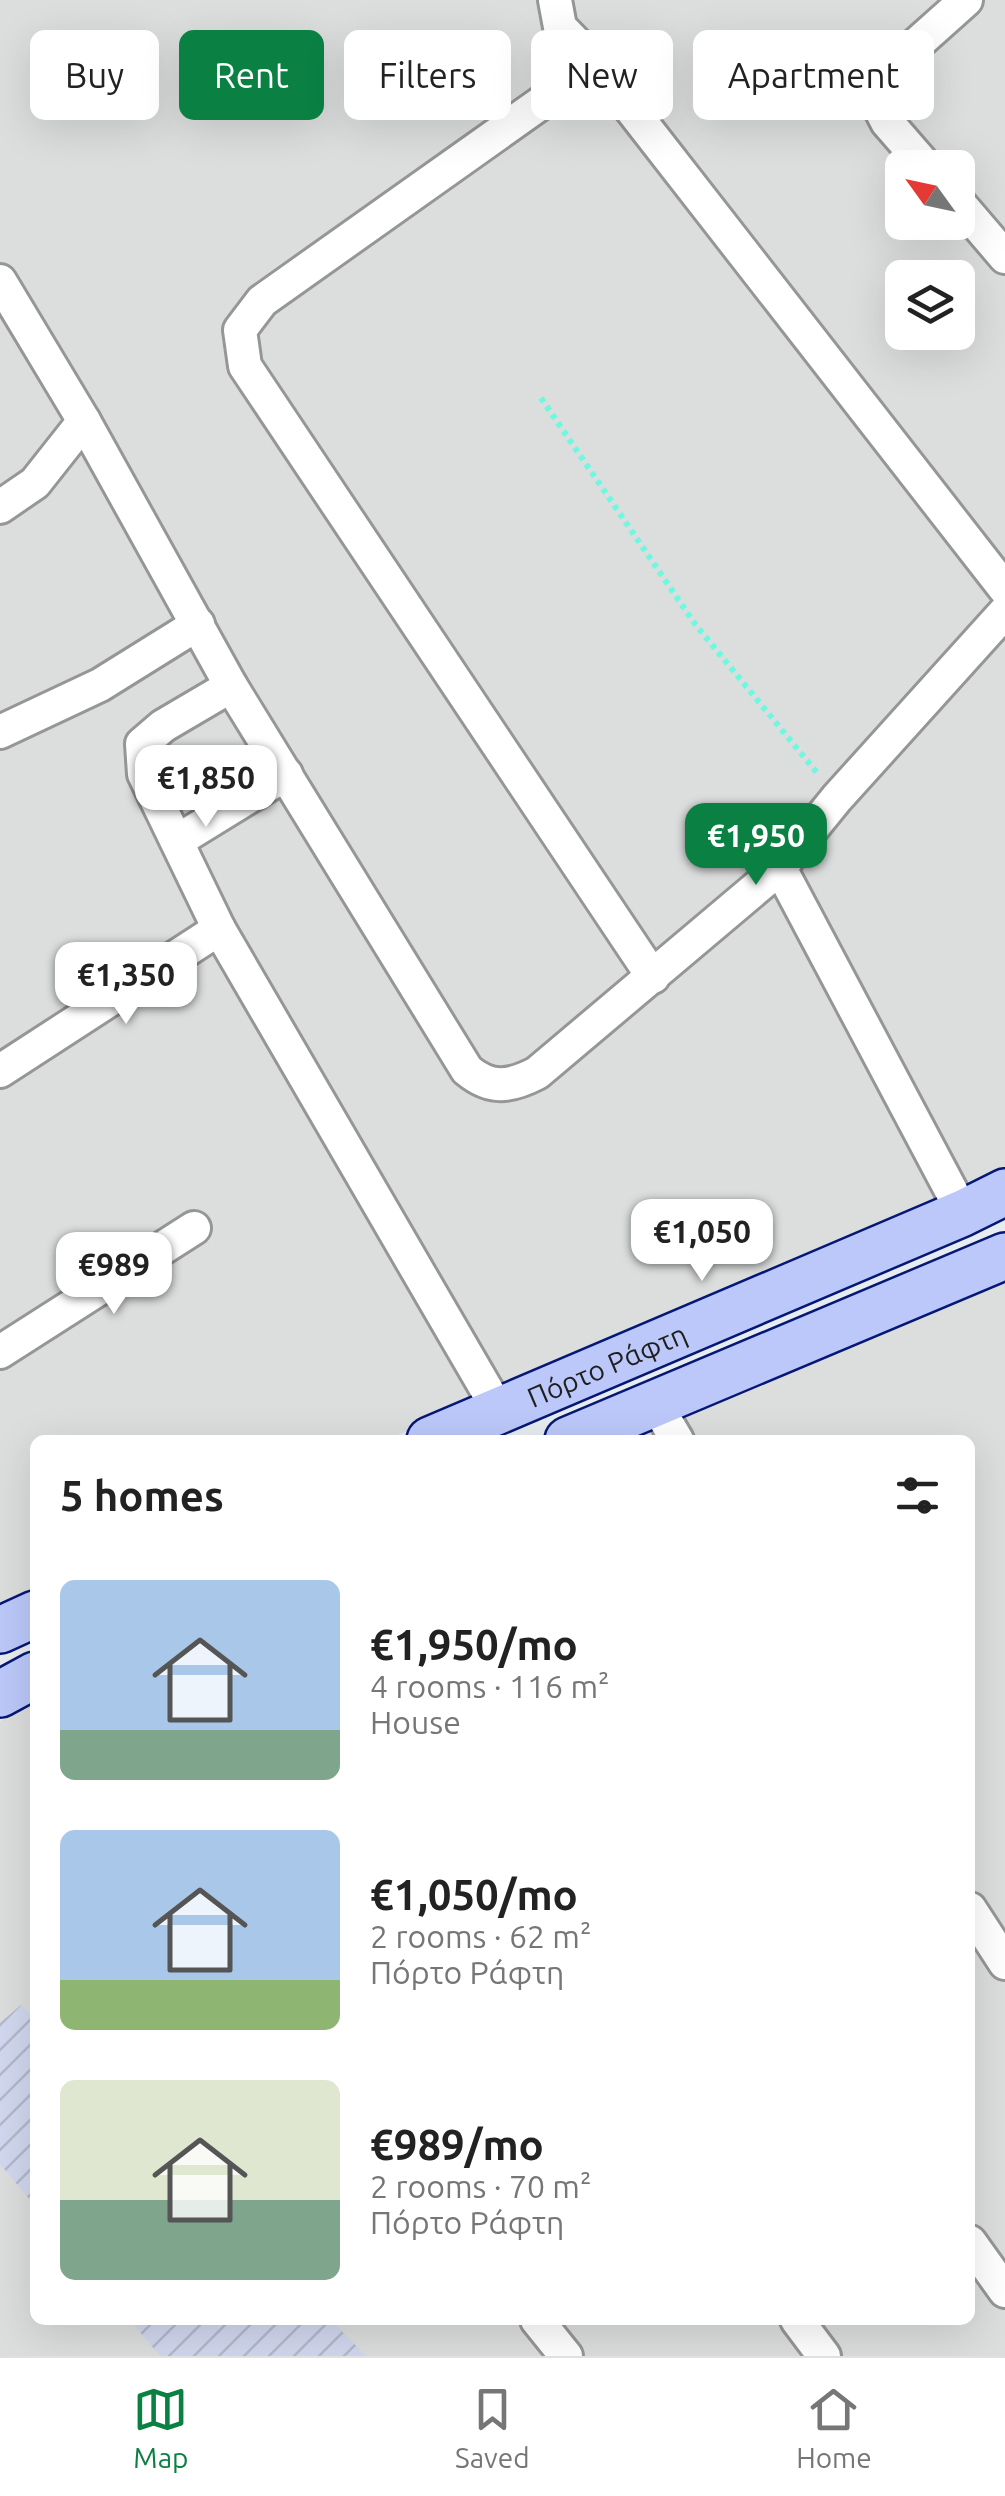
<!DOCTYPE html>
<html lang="en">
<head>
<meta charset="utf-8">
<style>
  body { margin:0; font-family:Ubuntu,sans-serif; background:#f6f6f6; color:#222; height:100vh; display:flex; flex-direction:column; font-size:38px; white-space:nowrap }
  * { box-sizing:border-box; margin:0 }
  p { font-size:32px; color:#767676 }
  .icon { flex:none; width:55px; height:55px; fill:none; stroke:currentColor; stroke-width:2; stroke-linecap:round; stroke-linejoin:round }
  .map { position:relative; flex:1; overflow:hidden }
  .sheet { position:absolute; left:30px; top:1435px; width:945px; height:890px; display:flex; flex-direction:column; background:#fff; border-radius:15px; box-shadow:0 10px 40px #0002 }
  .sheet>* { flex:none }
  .banner { position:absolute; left:30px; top:30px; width:945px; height:90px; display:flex; gap:20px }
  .needle { width:65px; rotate:303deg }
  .fabs { position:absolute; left:885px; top:150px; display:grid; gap:20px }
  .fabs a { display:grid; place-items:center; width:90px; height:90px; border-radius:15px; background:#fff; box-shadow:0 10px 40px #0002; font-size:50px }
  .price { position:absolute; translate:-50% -85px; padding:0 22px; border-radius:20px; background:#fff; color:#222; font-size:32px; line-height:65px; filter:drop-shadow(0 2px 5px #0008) }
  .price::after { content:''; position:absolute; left:50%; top:60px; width:30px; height:22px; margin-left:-15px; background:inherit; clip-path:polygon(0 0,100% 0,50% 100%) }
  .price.on { background:#0b8043; color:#fff }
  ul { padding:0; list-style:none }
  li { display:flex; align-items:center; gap:30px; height:250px; padding:0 30px }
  li span { display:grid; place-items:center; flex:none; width:280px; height:200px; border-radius:15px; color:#555 }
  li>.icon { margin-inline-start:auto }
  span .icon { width:120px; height:120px; fill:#fffc; stroke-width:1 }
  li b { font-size:42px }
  h2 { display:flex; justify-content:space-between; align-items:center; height:120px; padding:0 30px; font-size:42px }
  .pill { padding:0 35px; border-radius:15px; background:#fff; box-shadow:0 10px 40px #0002; font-size:35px; line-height:90px }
  .pill.on { background:#0b8043; color:#fff }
  .tab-bar { display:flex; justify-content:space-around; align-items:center; height:140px; border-top:2px solid #e0e0e0; background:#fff; font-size:28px; color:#767676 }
  .tab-bar a { display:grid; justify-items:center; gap:5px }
  .tab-bar .on { color:#0b8043 }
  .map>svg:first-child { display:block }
  .residential { fill:#dcdddd; fill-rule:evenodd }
  .farmland { fill:url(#farmland-furrows) }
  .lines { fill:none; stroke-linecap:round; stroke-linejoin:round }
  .street-casing { stroke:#969696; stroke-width:38 }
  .secondary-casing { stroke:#061876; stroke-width:50 }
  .path { stroke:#6ef8e1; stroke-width:6; stroke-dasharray:5 5; stroke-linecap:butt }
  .street { stroke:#fff; stroke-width:32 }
  .secondary { stroke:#bbc8f9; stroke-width:45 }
  .labels { text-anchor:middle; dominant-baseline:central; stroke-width:10; stroke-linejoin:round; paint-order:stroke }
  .street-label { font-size:28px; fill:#1f1f1f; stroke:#fff }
</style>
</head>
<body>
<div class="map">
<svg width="1005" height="2356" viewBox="0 0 1005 2356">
  <defs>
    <pattern id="farmland-furrows" width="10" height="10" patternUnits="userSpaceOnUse" patternTransform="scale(2.5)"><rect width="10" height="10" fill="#d1d7ee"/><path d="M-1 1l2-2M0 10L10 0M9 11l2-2" fill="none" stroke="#b3b8cc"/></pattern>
  </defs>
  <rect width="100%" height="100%" fill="#e6ecf0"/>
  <!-- residential -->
  <g class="residential">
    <path d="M0,0H1005V1173L386,1440H35V1593L0,1608ZM902,168H958V222H902ZM902,278H958V332H902Z"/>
    <polygon points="1005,1269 1005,2356 0,2356 0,1721 35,1704 35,2320 970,2320 970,1440 602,1440"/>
  </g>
  <!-- farmland -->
  <g class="farmland">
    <polygon points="21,2005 35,2019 35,2206 0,2164 0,2023"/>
    <polygon points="130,2320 331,2320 366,2356 160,2356"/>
  </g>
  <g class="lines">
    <defs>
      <g id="street">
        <polyline points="555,0 560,27 596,64 1005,589"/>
        <polyline points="596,64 262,301 240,330 245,366 653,977"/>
        <polyline points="927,168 887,122 872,93 900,59 966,0"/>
        <polyline points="958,202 1005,257"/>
        <path d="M0,281L84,421L231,686L467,1070C491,1090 510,1087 537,1073L780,868"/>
        <polyline points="0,507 35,483 84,421"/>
        <polyline points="231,686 163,726 142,744 144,774 219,929 499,1411"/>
        <polyline points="0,732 100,685 198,624"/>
        <polyline points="177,841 286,774"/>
        <polyline points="0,1071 219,929"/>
        <polyline points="963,1213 780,868 837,798 1005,612"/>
        <polyline points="0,1352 194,1228"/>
        <polyline points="657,1406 677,1440"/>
        <polyline points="970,1909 1005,1963"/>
        <polyline points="970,2242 1005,2291"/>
        <polyline points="537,2320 566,2356"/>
        <polyline points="797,2320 824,2356"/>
      </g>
      <g id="secondary">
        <path id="s1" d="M430,1440L963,1213L1005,1192"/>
        <polyline points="568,1440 1005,1256"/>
        <polyline points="0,1630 35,1614"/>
        <polyline points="0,1694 35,1675"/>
      </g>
    </defs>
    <!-- street casing -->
    <use href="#street" class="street-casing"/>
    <!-- secondary casing -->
    <use href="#secondary" class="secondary-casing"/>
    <!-- path -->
    <polyline class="path" points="541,398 695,624 818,774"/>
    <!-- street -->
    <use href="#street" class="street"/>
    <!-- secondary -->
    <use href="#secondary" class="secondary"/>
  </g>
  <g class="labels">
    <!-- street labels -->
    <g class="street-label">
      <text stroke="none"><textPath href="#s1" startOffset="192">Πόρτο Ράφτη</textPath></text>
    </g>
  </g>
</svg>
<div class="fabs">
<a><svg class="needle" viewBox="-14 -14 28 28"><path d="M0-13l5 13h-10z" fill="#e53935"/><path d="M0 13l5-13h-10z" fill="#767676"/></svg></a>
<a><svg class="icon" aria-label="layers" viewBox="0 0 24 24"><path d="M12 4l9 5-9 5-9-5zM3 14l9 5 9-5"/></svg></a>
</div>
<b class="price" style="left:206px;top:830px">€1,850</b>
<b class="price on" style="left:756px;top:888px">€1,950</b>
<b class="price" style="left:126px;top:1027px">€1,350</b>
<b class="price" style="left:702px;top:1284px">€1,050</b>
<b class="price" style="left:114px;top:1317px">€989</b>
<div class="banner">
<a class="pill">Buy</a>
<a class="pill on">Rent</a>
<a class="pill">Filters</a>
<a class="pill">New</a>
<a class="pill">Apartment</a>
</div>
<section class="sheet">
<h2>5 homes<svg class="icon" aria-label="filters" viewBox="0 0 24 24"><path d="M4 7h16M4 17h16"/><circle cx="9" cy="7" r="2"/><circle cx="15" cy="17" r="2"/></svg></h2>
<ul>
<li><span style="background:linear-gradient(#a9c7e8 75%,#7fa58c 0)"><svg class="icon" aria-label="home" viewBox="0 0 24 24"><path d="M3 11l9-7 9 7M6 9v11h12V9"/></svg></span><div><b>€1,950/mo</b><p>4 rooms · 116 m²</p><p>House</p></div></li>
<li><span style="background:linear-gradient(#a9c7e8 75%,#8fb573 0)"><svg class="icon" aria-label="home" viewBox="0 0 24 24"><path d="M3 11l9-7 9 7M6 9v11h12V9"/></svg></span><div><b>€1,050/mo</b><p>2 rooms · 62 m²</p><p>Πόρτο Ράφτη</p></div></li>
<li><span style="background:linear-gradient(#dfe7d0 60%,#7fa58c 0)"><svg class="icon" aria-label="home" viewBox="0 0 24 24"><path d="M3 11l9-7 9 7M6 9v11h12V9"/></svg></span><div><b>€989/mo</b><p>2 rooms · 70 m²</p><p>Πόρτο Ράφτη</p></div></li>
</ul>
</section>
</div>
<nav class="tab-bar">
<a class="on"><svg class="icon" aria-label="map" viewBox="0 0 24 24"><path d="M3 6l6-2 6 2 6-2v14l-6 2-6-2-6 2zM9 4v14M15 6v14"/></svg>Map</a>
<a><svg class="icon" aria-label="saved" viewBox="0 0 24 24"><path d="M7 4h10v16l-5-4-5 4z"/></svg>Saved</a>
<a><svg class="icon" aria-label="home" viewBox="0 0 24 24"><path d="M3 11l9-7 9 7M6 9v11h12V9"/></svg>Home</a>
</nav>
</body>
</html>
